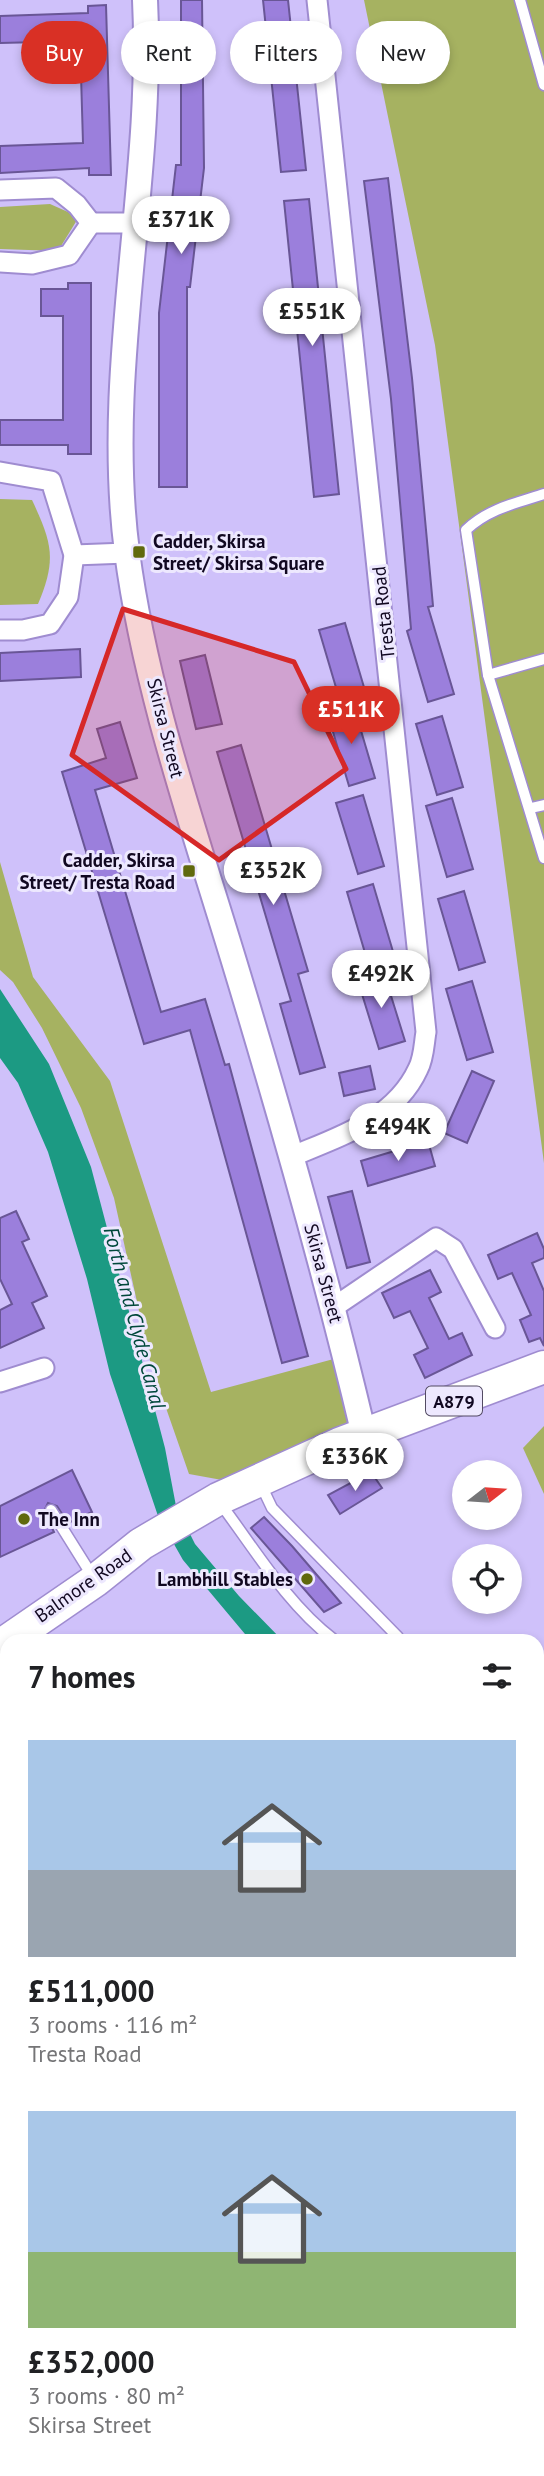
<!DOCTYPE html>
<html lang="en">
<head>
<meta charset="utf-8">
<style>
  body { margin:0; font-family:"PT Sans",sans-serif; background:#f2f2f2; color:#202124; height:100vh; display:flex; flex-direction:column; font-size:26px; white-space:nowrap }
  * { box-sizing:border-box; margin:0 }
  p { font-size:23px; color:#757577 }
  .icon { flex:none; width:38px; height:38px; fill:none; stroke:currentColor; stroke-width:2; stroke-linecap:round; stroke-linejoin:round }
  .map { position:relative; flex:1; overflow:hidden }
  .side { position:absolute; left:0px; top:1634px; width:544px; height:842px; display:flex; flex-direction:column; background:#fff; border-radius:21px 21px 0 0; box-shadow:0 4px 10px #0003 }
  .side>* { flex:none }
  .banner { position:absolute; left:21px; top:21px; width:502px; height:63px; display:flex; gap:14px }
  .needle { width:46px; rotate:73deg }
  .fabs { position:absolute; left:452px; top:1460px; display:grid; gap:14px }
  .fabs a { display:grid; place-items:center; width:70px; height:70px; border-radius:50%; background:#fff; box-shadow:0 4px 10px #0003; font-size:35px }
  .price { position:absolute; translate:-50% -60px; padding:0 16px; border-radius:24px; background:#fff; color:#222; font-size:23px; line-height:46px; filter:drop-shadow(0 2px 4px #0008) }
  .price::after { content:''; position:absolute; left:50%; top:42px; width:21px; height:16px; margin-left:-10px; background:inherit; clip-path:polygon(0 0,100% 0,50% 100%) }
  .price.current { background:#d93025; color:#fff }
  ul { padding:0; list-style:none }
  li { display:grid; align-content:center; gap:14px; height:371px; padding:0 28px }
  li span { display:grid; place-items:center; height:217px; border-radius:0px; color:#555 }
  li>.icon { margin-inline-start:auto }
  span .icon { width:126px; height:126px; fill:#fffc; stroke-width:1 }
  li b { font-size:30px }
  h2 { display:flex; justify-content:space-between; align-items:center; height:84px; padding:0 28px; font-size:30px }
  .chip { padding:0 24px; border-radius:32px; background:#fff; box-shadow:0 4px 10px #0003; font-size:24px; line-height:63px }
  .chip.current { background:#d93025; color:#fff }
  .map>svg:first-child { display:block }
  .green { fill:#a6b261 }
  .water { fill:#1c9a83 }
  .building { fill:#9b7fdc; stroke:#695696; stroke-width:2 }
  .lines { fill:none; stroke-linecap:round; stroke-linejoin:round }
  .service-casing { stroke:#9f8cd0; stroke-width:13 }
  .minor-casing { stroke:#9f8cd0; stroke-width:23 }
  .tertiary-casing { stroke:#9f8cd0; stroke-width:28 }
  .primary-casing { stroke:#9f8cd0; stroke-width:35 }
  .service { stroke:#fff; stroke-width:10 }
  .minor { stroke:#fff; stroke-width:19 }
  .tertiary { stroke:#fff; stroke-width:24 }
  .primary { stroke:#fff; stroke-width:32 }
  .marked { fill:#d62828; fill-opacity:0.2; stroke:#d62828; stroke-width:5; stroke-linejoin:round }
  .poi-dot { fill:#60690d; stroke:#ede8fe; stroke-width:2.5 }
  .labels { text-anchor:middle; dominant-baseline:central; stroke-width:6; stroke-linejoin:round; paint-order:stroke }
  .shield { fill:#ede8fe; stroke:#534b63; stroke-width:2 }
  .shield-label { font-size:18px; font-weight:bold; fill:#110821 }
  .poi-label { font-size:19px; font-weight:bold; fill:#110821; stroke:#ede8fe; text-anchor:start }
  .street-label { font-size:19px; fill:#110821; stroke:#ede8fe }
  .water-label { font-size:21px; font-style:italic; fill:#01483b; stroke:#ede8fe }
</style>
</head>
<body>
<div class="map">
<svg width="544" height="2476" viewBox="0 0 544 2476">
  <rect width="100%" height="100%" fill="#cfc1fa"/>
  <!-- green -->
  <g class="green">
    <polygon points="364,0 544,0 544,1163 435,345"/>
    <polygon points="50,204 68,212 77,220 58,251 0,249 0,207"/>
    <path d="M0,499L32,500C52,543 57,559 38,604L0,605Z"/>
    <polygon points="0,862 33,977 110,1081 211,1392 341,1357 358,1429 222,1480 189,1474 151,1365 114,1198 81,1108 42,1028 13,982 0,970"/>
    <polygon points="544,1426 544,1494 523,1448"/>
    <polygon points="0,1714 7,1720 7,1919 0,1914"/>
  </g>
  <!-- water -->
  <polygon class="water" points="0,989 49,1064 91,1167 165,1448 176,1506 195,1544 239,1596 283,1641 250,1640 183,1560 158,1516 110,1374 87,1279 48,1152 18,1083 0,1058"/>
  <!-- building -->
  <g class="building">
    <polygon points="181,0 202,0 204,168 190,287 187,287 187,487 159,487 159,313 176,165 181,165"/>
    <polygon points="263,0 288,0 306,170 281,172"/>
    <polygon points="106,5 111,175 89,175 89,168 0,173 0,146 83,143 80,41 0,43 0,16 88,13 88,6"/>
    <polygon points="388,178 412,378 433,606 428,607 454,694 428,702 407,631 411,629 391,399 364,181"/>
    <polygon points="309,199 339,494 314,497 284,201"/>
    <polygon points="68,283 91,283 91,454 68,454 68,445 0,445 0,420 63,420 63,316 41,316 41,289 68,289"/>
    <polygon points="345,623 366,694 340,701 319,630"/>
    <polygon points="80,649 81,677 0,681 0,653"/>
    <polygon points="205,655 222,724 196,729 180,661"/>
    <polygon points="354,707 375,778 349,786 328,715"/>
    <polygon points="442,716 463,787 437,795 416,724"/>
    <polygon points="120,722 137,778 95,790 161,1012 205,999 225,1065 229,1064 308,1356 282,1363 190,1030 144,1044 62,772 106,758 97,729"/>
    <polygon points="241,745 308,971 298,974 325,1067 300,1074 280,1004 291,1001 217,752"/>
    <polygon points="363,795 384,866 358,874 336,803"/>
    <polygon points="452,798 473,869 447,877 426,806"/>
    <polygon points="373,884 394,955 368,963 347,892"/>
    <polygon points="464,891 485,962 459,970 438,899"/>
    <polygon points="383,970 405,1041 379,1049 357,978"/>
    <polygon points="472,981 493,1052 467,1060 446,989"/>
    <polygon points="370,1066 375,1089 344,1096 339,1073"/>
    <polygon points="472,1071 494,1081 467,1143 444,1133"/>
    <polygon points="428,1141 435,1166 368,1186 361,1161"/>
    <polygon points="352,1191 370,1262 347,1268 328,1197"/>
    <polygon points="16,1211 29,1239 22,1242 47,1296 32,1303 44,1328 0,1348 0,1310 12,1304 0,1279 0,1218"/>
    <polygon points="537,1233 544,1249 544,1258 532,1263 544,1291 544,1346 540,1338 529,1342 520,1320 531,1315 512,1273 498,1279 488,1255"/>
    <polygon points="430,1270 441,1292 429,1298 449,1339 462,1333 472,1355 425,1378 414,1355 428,1348 410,1311 394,1318 382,1293"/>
    <polygon points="72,1470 92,1512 68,1523 57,1506 48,1503 44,1511 54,1532 0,1557 0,1506"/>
    <polygon points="371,1472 382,1488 340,1514 328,1495"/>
    <polygon points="264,1517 292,1546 341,1603 324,1612 251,1528"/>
  </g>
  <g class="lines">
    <defs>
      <g id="service">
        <polyline points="520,0 544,85"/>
        <path d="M544,494C516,503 488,509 466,530L488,675L544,858"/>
        <polyline points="488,675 544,659"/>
        <polyline points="531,808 544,805"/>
        <polyline points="261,1485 272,1508 398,1637"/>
        <path d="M220,1503C254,1548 287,1604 333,1639"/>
        <polyline points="51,1510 93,1577"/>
        <polyline points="0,1690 7,1697"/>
        <polyline points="0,2147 7,2147"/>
        <polyline points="537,2207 544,2208"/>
      </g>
      <g id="minor">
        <polyline points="0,190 56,188 77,205 91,223"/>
        <polyline points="91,223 136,223"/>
        <polyline points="0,262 32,264 69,255 91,223"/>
        <polyline points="0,472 51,481 74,555 68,597 50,624 23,630 0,630"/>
        <polyline points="74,555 127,553"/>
        <path d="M293,1156C341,1136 395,1119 418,1069C424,1058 424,1043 426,1032L317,0"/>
        <polyline points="334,1307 436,1238 453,1249 495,1328"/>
        <polyline points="0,1382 44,1368"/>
        <polyline points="537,2115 544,2116"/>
        <polyline points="0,2334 7,2339"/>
        <polyline points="537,2437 544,2442"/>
        <polyline points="16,2476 21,2469"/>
        <polyline points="261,2476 266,2469"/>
      </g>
      <path id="tertiary" d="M145,0C154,184 103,368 127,552C145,689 193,826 233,958C281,1116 326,1274 364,1435"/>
      <polyline id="primary" points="0,1646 96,1580 141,1544 218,1499 339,1444 544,1367"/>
    </defs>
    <!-- service casing -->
    <use href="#service" class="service-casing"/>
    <!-- minor casing -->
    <use href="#minor" class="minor-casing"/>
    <!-- tertiary casing -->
    <use href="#tertiary" class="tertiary-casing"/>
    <!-- primary casing -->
    <use href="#primary" class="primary-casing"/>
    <!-- service -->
    <use href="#service" class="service"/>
    <!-- minor -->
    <use href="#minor" class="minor"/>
    <!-- tertiary -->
    <use href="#tertiary" class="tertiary"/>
    <!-- primary -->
    <use href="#primary" class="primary"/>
  </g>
  <!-- marked area -->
  <path class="marked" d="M123,609L294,662L346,769L219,860L72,755Z"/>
  <!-- markers -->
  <g class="poi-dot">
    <rect x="132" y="545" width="14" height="14" rx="3.5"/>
    <rect x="182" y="864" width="14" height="14" rx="3.5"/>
    <circle cx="24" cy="1519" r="7"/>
    <circle cx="307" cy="1579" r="7"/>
  </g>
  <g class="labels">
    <!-- shield labels -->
    <rect class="shield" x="426" y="1386.5" width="56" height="29" rx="5"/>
    <g class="shield-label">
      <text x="454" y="1401">A879</text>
    </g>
    <!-- poi labels -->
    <g class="poi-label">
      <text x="153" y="541">Cadder, Skirsa<tspan x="153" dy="22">Street/ Skirsa Square</tspan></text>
      <text x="175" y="860" text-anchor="end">Cadder, Skirsa<tspan x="175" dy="22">Street/ Tresta Road</tspan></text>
      <text x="38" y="1519">The Inn</text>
      <text x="293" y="1579" text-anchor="end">Lambhill Stables</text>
    </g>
    <!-- street labels -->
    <g class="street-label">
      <text transform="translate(383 613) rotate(-96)">Tresta Road</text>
      <text transform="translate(166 728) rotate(76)">Skirsa Street</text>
      <text transform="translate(324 1273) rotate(75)">Skirsa Street</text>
      <text transform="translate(83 1585) rotate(-35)">Balmore Road</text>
    </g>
    <!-- water labels -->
    <g class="water-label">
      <text transform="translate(135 1318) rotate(75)">Forth and Clyde Canal</text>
    </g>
  </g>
</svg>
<div class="fabs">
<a><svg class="needle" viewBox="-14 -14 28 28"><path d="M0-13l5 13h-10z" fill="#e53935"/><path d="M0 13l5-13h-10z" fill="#757577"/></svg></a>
<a><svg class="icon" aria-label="locate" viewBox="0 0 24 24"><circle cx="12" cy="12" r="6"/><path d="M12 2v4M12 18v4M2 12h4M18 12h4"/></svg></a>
</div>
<b class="price" style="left:181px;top:256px">£371K</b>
<b class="price" style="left:312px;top:348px">£551K</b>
<b class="price current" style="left:351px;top:746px">£511K</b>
<b class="price" style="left:273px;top:907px">£352K</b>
<b class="price" style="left:381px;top:1010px">£492K</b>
<b class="price" style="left:398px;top:1163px">£494K</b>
<b class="price" style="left:355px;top:1493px">£336K</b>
<div class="banner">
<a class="chip current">Buy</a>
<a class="chip">Rent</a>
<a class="chip">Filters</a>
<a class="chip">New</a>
</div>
<section class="side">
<h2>7 homes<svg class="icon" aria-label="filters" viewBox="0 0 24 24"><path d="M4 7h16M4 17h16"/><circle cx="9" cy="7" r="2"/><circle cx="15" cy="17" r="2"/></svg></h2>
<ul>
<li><span style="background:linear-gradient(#a9c7e8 60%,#9aa5b1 0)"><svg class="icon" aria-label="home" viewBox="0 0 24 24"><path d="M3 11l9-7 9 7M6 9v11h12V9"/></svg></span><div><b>£511,000</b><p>3 rooms · 116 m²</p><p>Tresta Road</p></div></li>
<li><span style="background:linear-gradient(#a9c7e8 65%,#8fb573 0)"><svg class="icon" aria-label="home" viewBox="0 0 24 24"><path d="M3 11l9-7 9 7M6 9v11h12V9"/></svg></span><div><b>£352,000</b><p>3 rooms · 80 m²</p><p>Skirsa Street</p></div></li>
</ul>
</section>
</div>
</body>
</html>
